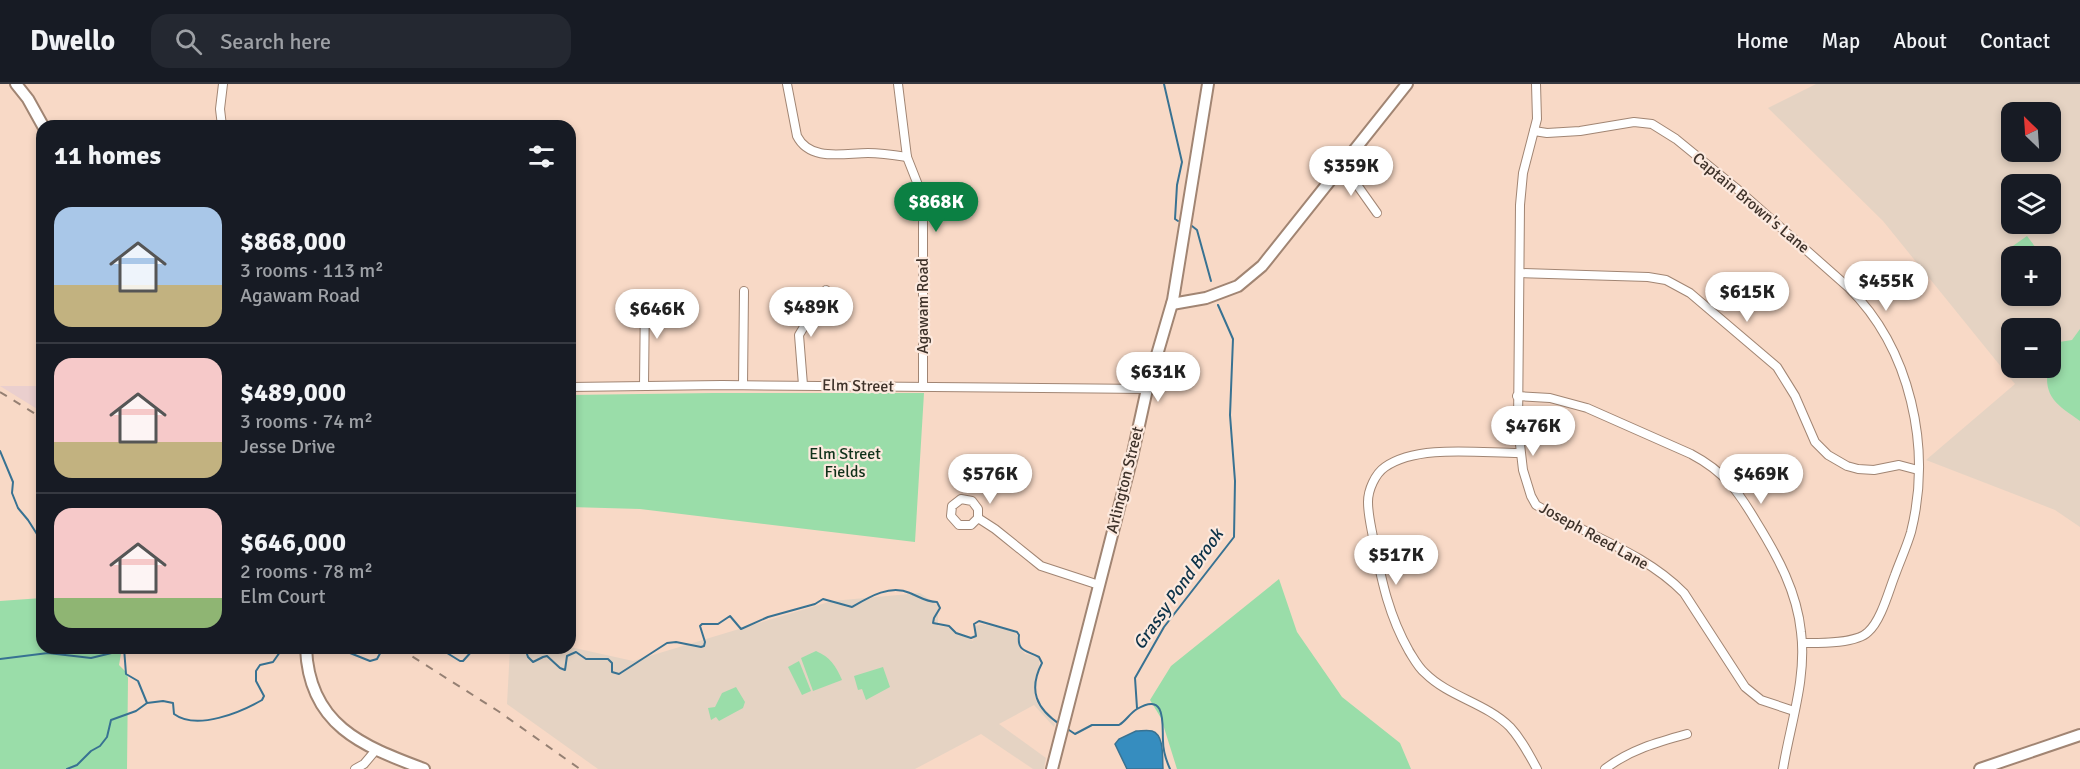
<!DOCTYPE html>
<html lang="en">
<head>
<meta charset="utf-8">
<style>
  body { margin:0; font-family:Signika,sans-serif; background:#242831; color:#f1f3f6; height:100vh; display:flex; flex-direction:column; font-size:22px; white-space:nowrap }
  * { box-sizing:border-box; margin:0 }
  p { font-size:20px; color:#9ea1a6 }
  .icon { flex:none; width:33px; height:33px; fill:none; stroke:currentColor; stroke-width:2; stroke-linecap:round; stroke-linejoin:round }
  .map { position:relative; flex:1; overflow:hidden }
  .sheet { position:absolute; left:36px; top:36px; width:540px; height:534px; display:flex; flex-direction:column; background:#171b24; border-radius:18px; box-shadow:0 3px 9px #0003 }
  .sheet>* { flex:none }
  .needle { width:39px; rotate:335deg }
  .buttons { position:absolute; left:2001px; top:18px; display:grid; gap:12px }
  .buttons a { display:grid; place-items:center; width:60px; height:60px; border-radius:12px; background:#171b24; box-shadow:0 3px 9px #0003; font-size:30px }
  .price { position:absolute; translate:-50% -51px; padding:0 14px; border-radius:21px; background:#fff; color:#222; font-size:20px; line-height:39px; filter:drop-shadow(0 2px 3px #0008) }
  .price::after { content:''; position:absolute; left:50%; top:36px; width:18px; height:14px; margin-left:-9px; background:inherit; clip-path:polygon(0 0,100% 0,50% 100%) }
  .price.active { background:#0b8043; color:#fff }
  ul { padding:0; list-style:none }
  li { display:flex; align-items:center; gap:18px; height:150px; padding:0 18px }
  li+li { border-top:2px solid #363941 }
  li span { display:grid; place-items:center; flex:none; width:168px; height:120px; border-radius:18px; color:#555 }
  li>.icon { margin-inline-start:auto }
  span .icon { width:72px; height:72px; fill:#fffc; stroke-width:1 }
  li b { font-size:26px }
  h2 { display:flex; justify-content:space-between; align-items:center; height:72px; padding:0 18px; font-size:26px }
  header { display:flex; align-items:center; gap:36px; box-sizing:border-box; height:84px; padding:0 30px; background:#171b24; border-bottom:2px solid #363941 }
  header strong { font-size:28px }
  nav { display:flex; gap:33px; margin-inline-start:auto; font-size:21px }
  .search { width:420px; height:54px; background:#242831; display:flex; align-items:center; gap:15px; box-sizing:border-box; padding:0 21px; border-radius:18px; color:#9ea1a6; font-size:22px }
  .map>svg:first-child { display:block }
  .commercial { fill:#eacfce }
  .education { fill:#e5d3c3; fill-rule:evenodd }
  .green { fill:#9adda9 }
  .water { fill:#368dbf; stroke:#387292; stroke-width:1.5 }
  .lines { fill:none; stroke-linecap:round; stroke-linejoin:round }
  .stream { stroke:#387292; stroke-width:2 }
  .street-casing { stroke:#a18573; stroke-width:10 }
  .secondary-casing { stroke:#a18573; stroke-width:14 }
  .street { stroke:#fff; stroke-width:8 }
  .secondary { stroke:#fff; stroke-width:10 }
  .rail { stroke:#958073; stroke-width:2; stroke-dasharray:8 8; stroke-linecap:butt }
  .labels { text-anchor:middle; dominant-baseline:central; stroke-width:4.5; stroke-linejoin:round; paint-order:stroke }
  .street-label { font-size:16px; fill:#3e322a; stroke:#fce9de }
  .park-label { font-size:16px; fill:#10311a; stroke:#fce9de }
  .water-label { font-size:18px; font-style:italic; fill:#0c3248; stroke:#fce9de }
</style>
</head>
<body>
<header>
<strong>Dwello</strong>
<div class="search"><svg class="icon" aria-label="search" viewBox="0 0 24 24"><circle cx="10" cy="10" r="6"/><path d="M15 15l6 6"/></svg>Search here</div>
<nav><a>Home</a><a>Map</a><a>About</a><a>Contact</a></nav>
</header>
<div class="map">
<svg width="2080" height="685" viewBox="0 0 2080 685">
  <rect width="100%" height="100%" fill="#f8d9c6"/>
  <!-- commercial -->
  <polygon class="commercial" points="0,302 42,302 42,328"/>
  <!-- education -->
  <g class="education">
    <path d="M1816,0H2080V443L2055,426L1926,376L2015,300L1883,137L1768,24ZM2012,28H2050V68H2012ZM2012,100H2050V140H2012ZM2012,172H2050V212H2012ZM2012,244H2050V284H2012Z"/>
    <polygon points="920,509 938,521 938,542 948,543 973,557 976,542 981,540 1012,546 1017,551 1019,563 1025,570 1040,573 1035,614 1039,622 1055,640 1054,643 1034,621 999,640 1046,674 1044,685 1033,685 981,650 915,685 598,685 507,620 510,564 570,563 633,577 832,517"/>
  </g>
  <!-- green -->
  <g class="green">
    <polygon points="2027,152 2042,172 2017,172 2010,164"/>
    <path d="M2080,245V337C2058,321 2043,314 2048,284H2050L2051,268L2059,258L2072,256Z"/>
    <polygon points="713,309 924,309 915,458 640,425 570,423 570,311"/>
    <polygon points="1279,495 1297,548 1342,613 1400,659 1411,685 1177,685 1161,634 1150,616 1171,582"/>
    <polygon points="42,514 42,564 122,564 119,581 126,588 128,594 127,685 0,685 0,517"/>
    <path d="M816,567C830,573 836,582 842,596L813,607L801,574Z"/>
    <polygon points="799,577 811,607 802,611 788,583"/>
    <polygon points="883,583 890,603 866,616 862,605 858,606 854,592"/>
    <polygon points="736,603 745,618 743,624 719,637 716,633 711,636 708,624 715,623 722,609"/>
  </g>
  <!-- water -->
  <path class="water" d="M1136,647C1141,647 1147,646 1152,647C1165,651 1162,675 1163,685H1127L1115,660L1119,655Z"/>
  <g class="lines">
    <!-- stream -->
    <g class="stream">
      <polyline points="1164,0 1182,78 1177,101 1175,135 1178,137"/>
      <polyline points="1192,142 1197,146 1211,197"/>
      <polyline points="0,367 13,398 12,409 18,424 28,436 42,458"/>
      <path d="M124,564L126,590L138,597L147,619L163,617L173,619L174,630C197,647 241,628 262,616L264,612L256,597V587L260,581L273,578L280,568L303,566"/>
      <polyline points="439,564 460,577 463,577 472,567 480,564"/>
      <path d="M525,564L528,573L533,578L543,573L547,572L560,584L565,586L567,572L576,568L586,575H608L612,579V588L619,590L667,559L676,558L701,563L704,562L705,558L700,542L702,540H718L730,532L741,545L768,533L815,520L823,515L852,523C869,513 890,500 910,509C920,513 926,518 937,518L940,524L934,534L933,539L949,542L956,549L971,554L976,552L974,540L979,537L1017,548L1019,551C1017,568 1026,566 1039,573L1042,579C1028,606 1036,625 1061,641"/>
      <polyline points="309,567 340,565 370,577 377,575 383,564"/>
      <polyline points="0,575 48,569 91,574 124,566"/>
      <polyline points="1137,624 1135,594 1164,543 1234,453 1235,397 1230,331 1233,255 1218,221"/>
      <path d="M1066,644L1075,650L1092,641H1119C1126,637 1130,629 1137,625C1167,607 1162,641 1163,657C1163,667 1166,676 1170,685"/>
      <polyline points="67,685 77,681 91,667 100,662 107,653 111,636 136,627 147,619"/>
    </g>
    <defs>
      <g id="street">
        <path d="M787,0L797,52C810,78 844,69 868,69C881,69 894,71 907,73"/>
        <polyline points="898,0 907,73 920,106 923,121 923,303"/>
        <path d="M1536,0L1537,35L1523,89L1520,121L1518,343L1523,386L1531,412L1536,421L1543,425C1590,452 1646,470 1684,509L1745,603L1761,616L1794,627"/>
        <polyline points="222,42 220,25 223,0"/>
        <path d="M1534,47L1547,49L1580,47L1634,38L1652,40L1676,55L1736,104L1848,203C1911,265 1932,364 1911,448C1907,462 1900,477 1895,491C1889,506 1881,537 1868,548C1856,560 1818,559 1802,559"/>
        <polyline points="1339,85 1355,98 1377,129"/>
        <polyline points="1520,189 1648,193 1666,196 1690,209 1777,283 1795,312 1815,358 1828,371 1847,382 1858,385 1874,386 1899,381 1918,386"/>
        <polyline points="644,301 645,211"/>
        <polyline points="743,301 744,207"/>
        <polyline points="803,301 799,251 826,206"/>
        <polyline points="570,303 722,301 1147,305"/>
        <path d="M1517,312L1550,314L1587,324L1691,370C1725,388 1738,407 1757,439C1778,473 1797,508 1801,548C1807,594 1790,641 1783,685"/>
        <path d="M1519,369C1481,369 1417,360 1385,383C1375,390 1368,406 1368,418C1368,432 1372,446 1374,459C1382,498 1389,532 1409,567C1414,575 1418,583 1425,589C1449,613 1486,619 1510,643C1521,655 1529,670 1537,685"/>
        <polyline points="978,434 971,441 959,441 951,432 952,422 961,415 972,417 978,425 978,434 995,445 1041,482 1099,501"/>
        <polyline points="355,685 364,680 375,667"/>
        <path d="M1605,685C1629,666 1658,658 1687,650"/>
      </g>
      <g id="secondary">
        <polyline points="16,0 28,15 43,42"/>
        <polyline points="1172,220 1206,214 1238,202 1262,182 1407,0"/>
        <path d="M306,564C309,641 362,662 424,685"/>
        <polyline points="1052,685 1132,373 1147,305 1173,216 1208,0"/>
        <polyline points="1980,685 2080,651"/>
      </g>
    </defs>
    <!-- street casing -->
    <use href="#street" class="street-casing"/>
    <!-- secondary casing -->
    <use href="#secondary" class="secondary-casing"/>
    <!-- street -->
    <use href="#street" class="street"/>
    <!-- secondary -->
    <use href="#secondary" class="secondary"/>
    <!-- rail -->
    <g class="rail">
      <polyline points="0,308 42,334"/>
      <polyline points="399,564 498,627 580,685"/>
    </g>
  </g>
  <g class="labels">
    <!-- street labels -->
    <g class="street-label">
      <text transform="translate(1751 119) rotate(40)">Captain Brown's Lane</text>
      <text transform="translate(923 222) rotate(-90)">Agawam Road</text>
      <text transform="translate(858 302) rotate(1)">Elm Street</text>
      <text transform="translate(1125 396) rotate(-76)">Arlington Street</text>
      <text transform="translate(1594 452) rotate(29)">Joseph Reed Lane</text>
    </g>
    <!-- park labels -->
    <g class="park-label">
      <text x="845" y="370">Elm Street<tspan x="845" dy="18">Fields</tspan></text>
    </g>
    <!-- water labels -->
    <g class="water-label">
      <text transform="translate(1178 505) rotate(-55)">Grassy Pond Brook</text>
    </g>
  </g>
</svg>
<div class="buttons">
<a><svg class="needle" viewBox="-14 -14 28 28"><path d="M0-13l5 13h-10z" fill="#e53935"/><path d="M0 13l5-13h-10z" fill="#9ea1a6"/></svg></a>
<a><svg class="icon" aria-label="layers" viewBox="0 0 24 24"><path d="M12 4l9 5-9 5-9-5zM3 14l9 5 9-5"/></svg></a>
<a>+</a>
<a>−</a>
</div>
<b class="price" style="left:1351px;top:113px">$359K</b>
<b class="price active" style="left:936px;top:149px">$868K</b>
<b class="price" style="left:1886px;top:228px">$455K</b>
<b class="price" style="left:1747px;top:239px">$615K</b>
<b class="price" style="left:811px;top:254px">$489K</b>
<b class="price" style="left:657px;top:256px">$646K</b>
<b class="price" style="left:1158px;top:319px">$631K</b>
<b class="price" style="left:1533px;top:373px">$476K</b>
<b class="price" style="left:990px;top:421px">$576K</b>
<b class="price" style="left:1761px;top:421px">$469K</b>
<b class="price" style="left:1396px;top:502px">$517K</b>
<section class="sheet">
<h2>11 homes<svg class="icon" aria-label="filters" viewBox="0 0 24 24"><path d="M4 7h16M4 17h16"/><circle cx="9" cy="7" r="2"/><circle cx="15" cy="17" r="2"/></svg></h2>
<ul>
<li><span style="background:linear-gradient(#a9c7e8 65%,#c2b280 0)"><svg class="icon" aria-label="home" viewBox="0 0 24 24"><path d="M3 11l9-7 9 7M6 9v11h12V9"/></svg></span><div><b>$868,000</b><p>3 rooms · 113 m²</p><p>Agawam Road</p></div></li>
<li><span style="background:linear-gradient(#f6c9c9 70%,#c2b280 0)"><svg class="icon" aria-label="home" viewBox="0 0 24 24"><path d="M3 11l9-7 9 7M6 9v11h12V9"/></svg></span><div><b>$489,000</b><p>3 rooms · 74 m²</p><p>Jesse Drive</p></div></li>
<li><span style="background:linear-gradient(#f6c9c9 75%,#8fb573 0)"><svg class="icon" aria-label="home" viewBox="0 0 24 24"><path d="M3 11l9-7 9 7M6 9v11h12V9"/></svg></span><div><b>$646,000</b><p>2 rooms · 78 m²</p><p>Elm Court</p></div></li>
</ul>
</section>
</div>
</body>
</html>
